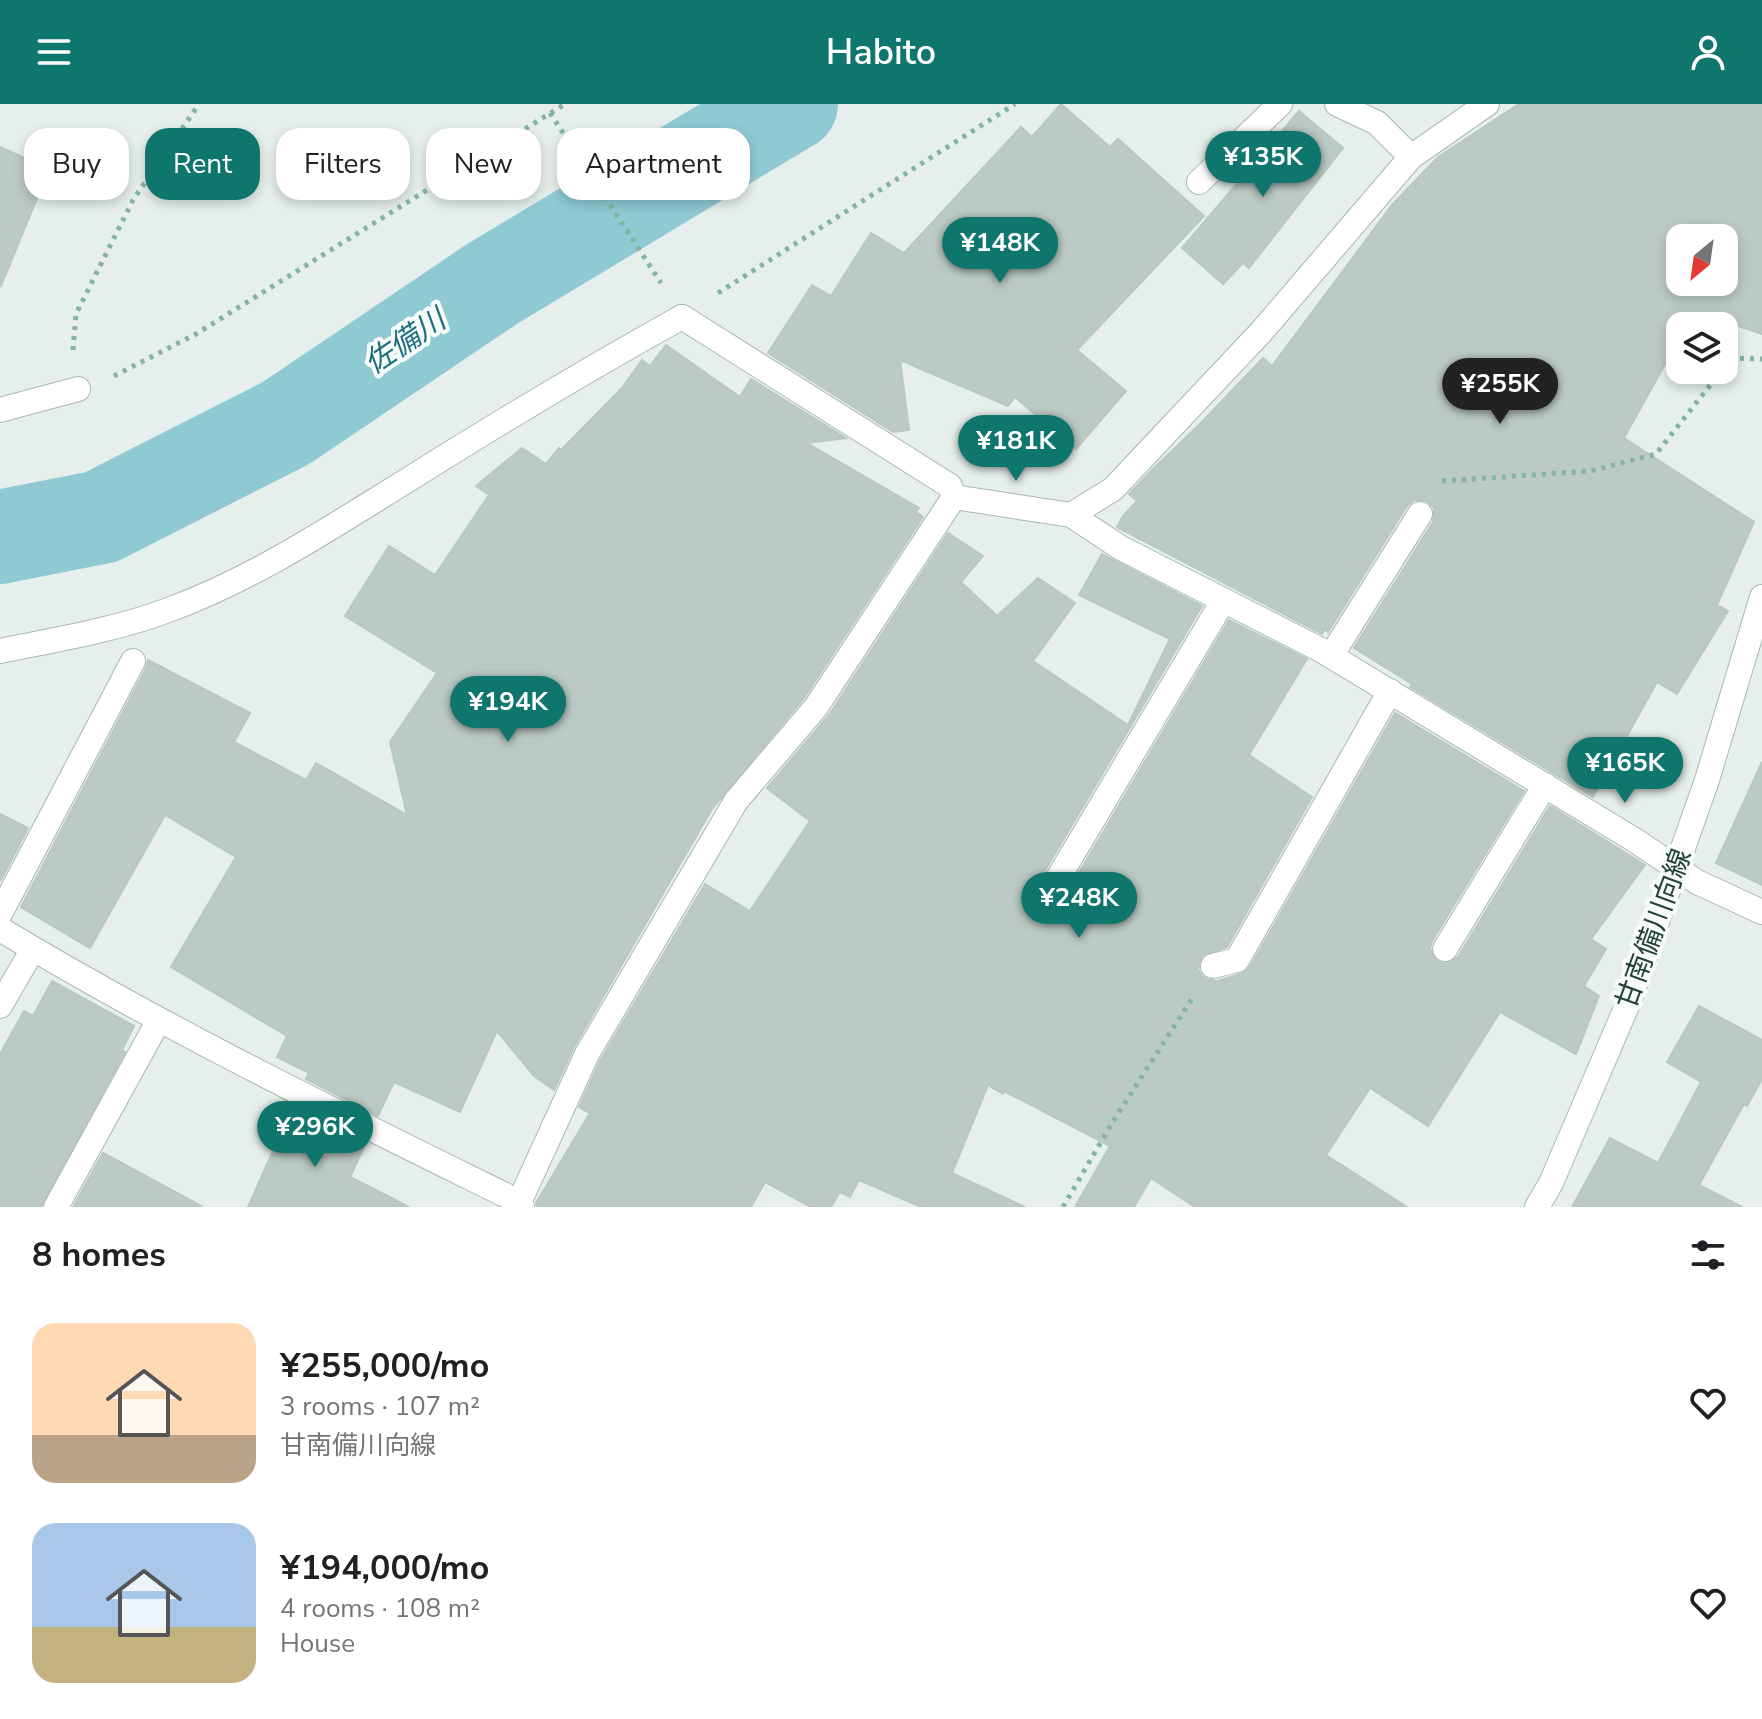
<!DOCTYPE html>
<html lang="en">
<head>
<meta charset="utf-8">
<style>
  body { margin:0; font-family:"Nunito Sans","Noto Sans JP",sans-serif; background:#f2f2f2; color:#202124; height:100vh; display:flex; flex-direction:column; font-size:30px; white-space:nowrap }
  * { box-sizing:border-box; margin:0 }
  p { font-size:26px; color:#757577 }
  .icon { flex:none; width:44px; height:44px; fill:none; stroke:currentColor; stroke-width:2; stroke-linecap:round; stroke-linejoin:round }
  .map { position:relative; height:1103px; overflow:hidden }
  .panel { display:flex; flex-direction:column; background:#fff; flex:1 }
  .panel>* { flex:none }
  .top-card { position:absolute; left:24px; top:24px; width:800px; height:72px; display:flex; gap:16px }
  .needle { width:52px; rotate:209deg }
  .controls { position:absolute; left:1666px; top:120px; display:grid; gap:16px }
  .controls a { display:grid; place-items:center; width:72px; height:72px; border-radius:16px; background:#fff; box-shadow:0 4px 12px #0003; font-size:40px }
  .price { position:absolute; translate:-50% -68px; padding:0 18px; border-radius:28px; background:#0f766e; color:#fff; font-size:26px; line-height:52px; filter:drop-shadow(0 2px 4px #0008) }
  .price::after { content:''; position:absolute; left:50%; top:48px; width:24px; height:18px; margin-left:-12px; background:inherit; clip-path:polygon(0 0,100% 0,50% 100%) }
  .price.selected { background:#222; color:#fff }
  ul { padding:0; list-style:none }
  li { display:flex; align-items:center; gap:24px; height:200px; padding:0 32px }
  li span { display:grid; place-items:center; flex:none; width:224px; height:160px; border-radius:24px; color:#555 }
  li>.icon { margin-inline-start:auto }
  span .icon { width:96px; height:96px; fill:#fffc; stroke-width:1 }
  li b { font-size:34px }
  h2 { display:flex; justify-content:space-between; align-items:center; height:96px; padding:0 32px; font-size:34px }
  .tag { padding:0 28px; border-radius:24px; background:#fff; box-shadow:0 4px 12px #0003; font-size:28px; line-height:72px }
  .tag.selected { background:#0f766e; color:#fff }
  header { display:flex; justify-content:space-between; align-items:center; height:104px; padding:0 32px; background:#0f766e; color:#fff; font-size:36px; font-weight:600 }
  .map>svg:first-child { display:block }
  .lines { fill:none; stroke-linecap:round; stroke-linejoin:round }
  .river { stroke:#8ec9d4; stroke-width:94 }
  .building { fill:#bbcac4; stroke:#b8c9c2; stroke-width:2; fill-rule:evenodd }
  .service-casing { stroke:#a8b8b2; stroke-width:26 }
  .minor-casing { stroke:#a8b8b2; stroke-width:26 }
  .secondary-casing { stroke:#a4bbb3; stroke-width:26 }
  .path { stroke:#86b3a5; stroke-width:5; stroke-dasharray:4 6; stroke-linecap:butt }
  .service { stroke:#fff; stroke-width:24 }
  .minor { stroke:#fff; stroke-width:24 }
  .secondary { stroke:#fff; stroke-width:24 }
  .labels { text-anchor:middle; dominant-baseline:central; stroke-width:8; stroke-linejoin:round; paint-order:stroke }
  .street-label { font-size:28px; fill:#24423a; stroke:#f7fbf9 }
  .water-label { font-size:30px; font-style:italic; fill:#1c6f80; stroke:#f7fbf9 }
</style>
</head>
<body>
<header><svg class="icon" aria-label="menu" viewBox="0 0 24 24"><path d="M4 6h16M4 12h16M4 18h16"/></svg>Habito<svg class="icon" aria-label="person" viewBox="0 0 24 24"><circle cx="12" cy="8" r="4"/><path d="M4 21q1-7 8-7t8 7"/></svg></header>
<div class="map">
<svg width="1762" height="1103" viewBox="0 0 1762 1103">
  <rect width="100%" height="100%" fill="#e6efeb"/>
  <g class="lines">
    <!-- river -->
    <polyline class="river" points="0,433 101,413 286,319 492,180 791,0"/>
  </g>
  <!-- building -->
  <g class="building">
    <polygon points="1061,0 1110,43 1118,35 1204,112 1077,246 1126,287 1076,345 1015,293 1008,302 900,256 909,326 893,328 768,249 812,181 831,192 871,129 904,149 1021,23 1032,33"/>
    <path d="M1519,0H1762V230L1738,222H1680V233L1624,334L1754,418L1717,501L1728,507L1677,590L1657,578L1593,693L1410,583L1412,580L1354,544L1433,418L1434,404L1427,397L1414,396L1407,402L1328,528L1325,525L1322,530L1117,423L1123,412L1137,397L1129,390L1151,367L1201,319L1263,254L1272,262L1392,101L1438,53ZM1680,134H1724V178H1680Z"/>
    <polygon points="1299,7 1343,44 1249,164 1243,159 1223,180 1182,144"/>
    <polygon points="0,43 49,65 1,182 0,181"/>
    <polygon points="666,241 740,293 751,275 846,334 807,339 919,404 916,408 923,413 804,594 712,705 574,943 554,986 534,972 497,927 460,1008 394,978 378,1012 306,975 309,969 277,953 287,932 171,863 236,753 165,711 90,844 21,803 146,564 148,556 250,609 234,638 306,676 316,659 407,711 390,638 437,569 345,512 389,442 435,471 489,391 476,382 522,344 546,360 559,344 561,346 622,284 642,256 650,262"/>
    <polygon points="948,429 983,452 961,478 997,512 1038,474 1075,499 1033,557 1128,621 1170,535 1079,491 1102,450 1202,502 1044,768 1042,777 1049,788 1058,791 1070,784 1229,516 1307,555 1249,651 1312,693 1227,843 1202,852 1198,865 1202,872 1208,876 1217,877 1241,870 1250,863 1395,609 1524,687 1432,837 1430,845 1437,857 1445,860 1458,853 1550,702 1645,761 1591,835 1606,845 1584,882 1599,892 1576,950 1500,908 1428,1022 1370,984 1326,1051 1407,1103 1195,1103 1151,1074 1134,1103 1075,1103 1110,1042 1004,987 1003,990 988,981 952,1069 1025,1103 921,1103 859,1076 850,1093 840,1088 831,1103 811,1103 765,1078 751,1103 537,1103 536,1099 590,1009 579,1003 600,957 705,780 750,807 810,717 767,684 829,611"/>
    <polygon points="1762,658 1762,781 1716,759"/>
    <polygon points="0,710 28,724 1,776 0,775"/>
    <polygon points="52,877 134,922 122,946 125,948 41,1103 0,1103 0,950 24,907 33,912"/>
    <polygon points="1699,902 1762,936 1762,975 1747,1002 1744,1000 1699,1081 1742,1103 1572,1103 1610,1034 1658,1059 1701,978 1667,958"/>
    <polygon points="293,1002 366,1039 350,1073 409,1103 248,1103"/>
    <polygon points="103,1049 203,1103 73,1103"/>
  </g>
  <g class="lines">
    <defs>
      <g id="service">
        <polyline points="1337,0 1377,19 1411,53"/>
        <polyline points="1199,78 1280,0"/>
        <polyline points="0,306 78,285"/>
        <path d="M0,547C54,536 120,525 171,505C257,473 333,422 411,374C500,318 590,264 682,213"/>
      </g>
      <g id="minor">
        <polyline points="954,393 1071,411 1121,444 1321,546 1633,735 1697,778 1762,808"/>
        <polyline points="1071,411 1113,385 1262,227 1411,53 1487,0"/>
        <polyline points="1331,552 1420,410"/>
        <polyline points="1057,776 1223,497"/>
        <polyline points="0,810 133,557"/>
        <path d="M0,825C164,924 335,1007 507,1092L522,1103"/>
        <polyline points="1445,845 1545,681"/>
        <polyline points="1213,862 1237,856 1390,587"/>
        <polyline points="0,902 33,845"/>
        <polyline points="56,1103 159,916"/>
        <polyline points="517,1103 587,950 736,697 816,603 954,393 950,382 682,213"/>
      </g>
      <polyline id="secondary" points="1537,1103 1551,1079 1629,897 1707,676 1762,493"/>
    </defs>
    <!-- service casing -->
    <use href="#service" class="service-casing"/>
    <!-- minor casing -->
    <use href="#minor" class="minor-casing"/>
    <!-- secondary casing -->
    <use href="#secondary" class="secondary-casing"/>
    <!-- path -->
    <g class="path">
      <polyline points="550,9 661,179"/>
      <polyline points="718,189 1015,0"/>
      <polyline points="73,246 76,210 133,96 199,0"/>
      <polyline points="1724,263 1732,254 1762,255"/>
      <polyline points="114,272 196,230 565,0"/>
      <polyline points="1442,377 1590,367 1656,350 1722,266"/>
      <polyline points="1063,1103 1112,1019 1193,893"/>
    </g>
    <!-- service -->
    <use href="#service" class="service"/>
    <!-- minor -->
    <use href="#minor" class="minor"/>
    <!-- secondary -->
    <use href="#secondary" class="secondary"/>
  </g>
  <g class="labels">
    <!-- street labels -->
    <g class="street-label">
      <text transform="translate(1654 825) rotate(-70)">甘南備川向線</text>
    </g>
    <!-- water labels -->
    <g class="water-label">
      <text transform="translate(405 238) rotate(-34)">佐備川</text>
    </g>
  </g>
</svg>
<div class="controls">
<a><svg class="needle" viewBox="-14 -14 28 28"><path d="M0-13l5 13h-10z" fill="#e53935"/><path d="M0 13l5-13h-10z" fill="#757577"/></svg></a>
<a><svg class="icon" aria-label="layers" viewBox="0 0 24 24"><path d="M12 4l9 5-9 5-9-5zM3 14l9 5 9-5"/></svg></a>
</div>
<b class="price" style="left:1263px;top:95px">¥135K</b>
<b class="price" style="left:1000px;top:181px">¥148K</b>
<b class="price selected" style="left:1500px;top:322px">¥255K</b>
<b class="price" style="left:1016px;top:379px">¥181K</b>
<b class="price" style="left:508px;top:640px">¥194K</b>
<b class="price" style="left:1625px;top:701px">¥165K</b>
<b class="price" style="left:1079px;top:836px">¥248K</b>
<b class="price" style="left:315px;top:1065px">¥296K</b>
<div class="top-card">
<a class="tag">Buy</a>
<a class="tag selected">Rent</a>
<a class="tag">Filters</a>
<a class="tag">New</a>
<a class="tag">Apartment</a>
</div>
</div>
<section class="panel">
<h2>8 homes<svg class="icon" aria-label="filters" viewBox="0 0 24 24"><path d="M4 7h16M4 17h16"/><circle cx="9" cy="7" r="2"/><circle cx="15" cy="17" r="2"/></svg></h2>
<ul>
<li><span style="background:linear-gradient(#ffd9b3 70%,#b9a48a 0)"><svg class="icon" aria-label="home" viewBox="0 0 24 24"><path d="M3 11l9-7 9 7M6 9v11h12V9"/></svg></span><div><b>¥255,000/mo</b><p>3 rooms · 107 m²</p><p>甘南備川向線</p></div><svg class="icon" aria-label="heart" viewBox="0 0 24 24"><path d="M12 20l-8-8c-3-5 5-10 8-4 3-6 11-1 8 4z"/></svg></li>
<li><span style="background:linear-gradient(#a9c7e8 65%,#c2b280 0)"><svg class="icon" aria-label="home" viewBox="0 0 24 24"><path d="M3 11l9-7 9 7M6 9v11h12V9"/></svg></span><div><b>¥194,000/mo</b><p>4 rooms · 108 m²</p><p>House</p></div><svg class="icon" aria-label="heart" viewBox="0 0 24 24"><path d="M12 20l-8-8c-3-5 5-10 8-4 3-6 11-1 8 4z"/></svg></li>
</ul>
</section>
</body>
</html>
